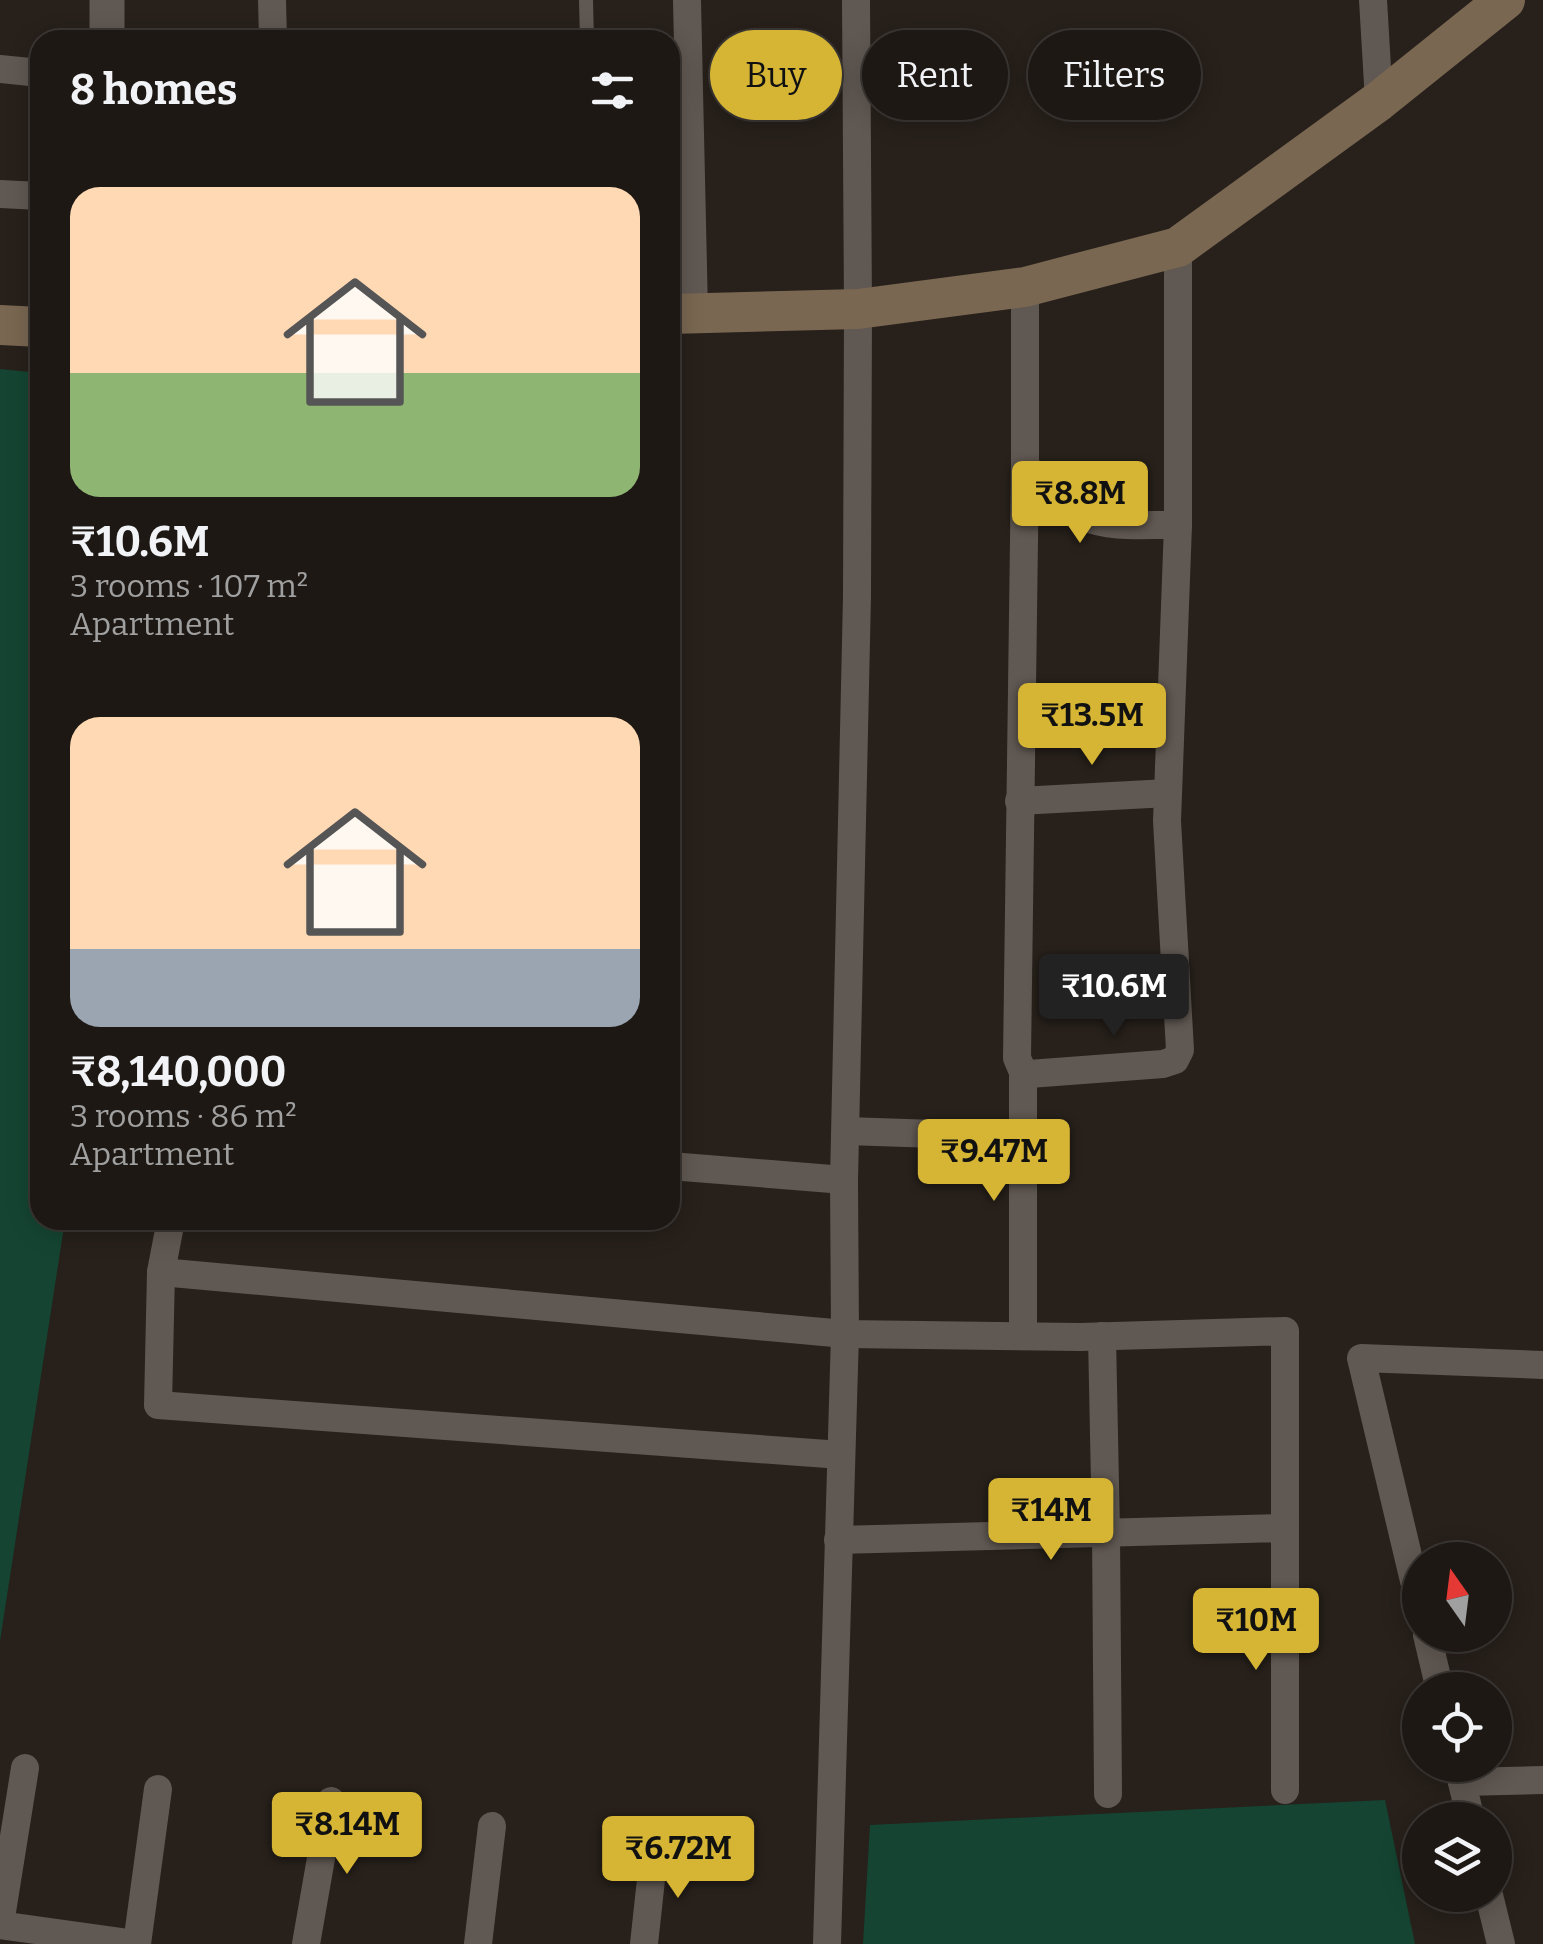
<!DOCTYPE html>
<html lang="en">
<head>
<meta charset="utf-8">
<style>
  body { margin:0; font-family:Bitter,serif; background:#2a2522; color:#f1f3f6; height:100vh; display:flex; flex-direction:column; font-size:38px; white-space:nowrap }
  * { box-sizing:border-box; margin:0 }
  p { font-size:32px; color:#a0a0a0 }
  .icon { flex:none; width:55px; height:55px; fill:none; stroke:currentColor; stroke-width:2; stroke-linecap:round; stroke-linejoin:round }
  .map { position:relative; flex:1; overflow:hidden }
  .drawer { position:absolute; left:30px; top:30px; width:650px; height:1200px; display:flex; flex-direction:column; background:#1d1814; border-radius:30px; box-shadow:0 5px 25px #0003,0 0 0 2px #3b3734 }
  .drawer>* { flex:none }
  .hud { position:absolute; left:710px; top:30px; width:682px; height:90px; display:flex; gap:20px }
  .needle { width:65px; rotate:346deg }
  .buttons { position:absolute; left:1402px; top:1542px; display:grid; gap:20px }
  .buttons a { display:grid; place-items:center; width:110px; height:110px; border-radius:50%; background:#1d1814; box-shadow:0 5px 25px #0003,0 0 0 2px #3b3734; font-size:50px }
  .price { position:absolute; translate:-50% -85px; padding:0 22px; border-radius:10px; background:#d6b534; color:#111; font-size:32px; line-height:65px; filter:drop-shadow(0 2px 5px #0008) }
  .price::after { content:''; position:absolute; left:50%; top:60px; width:30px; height:22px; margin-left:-15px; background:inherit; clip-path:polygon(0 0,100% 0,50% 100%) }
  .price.selected { background:#222; color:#fff }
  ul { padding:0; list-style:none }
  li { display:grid; align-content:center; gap:20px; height:530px; padding:0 40px }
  li span { display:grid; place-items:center; height:310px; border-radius:30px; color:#555 }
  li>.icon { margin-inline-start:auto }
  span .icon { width:180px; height:180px; fill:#fffc; stroke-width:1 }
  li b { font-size:42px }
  h2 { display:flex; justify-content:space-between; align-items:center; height:120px; padding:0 40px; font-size:42px }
  .pill { padding:0 35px; border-radius:45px; background:#1d1814; box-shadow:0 5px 25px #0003,0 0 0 2px #3b3734; font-size:35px; line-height:90px }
  .pill.selected { background:#d6b534; color:#111 }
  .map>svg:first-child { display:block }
  .green { fill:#154532 }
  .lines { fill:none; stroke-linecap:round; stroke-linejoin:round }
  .service { stroke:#605852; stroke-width:14 }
  .minor { stroke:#605852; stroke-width:28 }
  .tertiary { stroke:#605852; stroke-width:35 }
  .secondary { stroke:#796751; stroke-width:40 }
</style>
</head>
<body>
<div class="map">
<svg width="1543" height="1944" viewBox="0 0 1543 1944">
  <rect width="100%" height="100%" fill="#27201b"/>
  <!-- green -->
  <g class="green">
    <polygon points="0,369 40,373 40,1220 65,1220 0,1641"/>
    <polygon points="1385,1800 1415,1944 863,1944 870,1825"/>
  </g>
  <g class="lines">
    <!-- service -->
    <polyline class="service" points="586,0 587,40"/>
    <!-- minor -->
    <g class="minor">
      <polyline points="272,0 273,40"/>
      <polyline points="687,0 694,312"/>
      <polyline points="1373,0 1379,101"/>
      <polyline points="0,69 40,73"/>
      <polyline points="0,194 40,196"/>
      <polyline points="1025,287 1025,466 1017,1058 1023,1072 1029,1074 1163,1064 1175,1060 1180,1050 1167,821 1178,525 1178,247"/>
      <path d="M1025,466C1043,483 1061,507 1084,517C1112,529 1148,524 1178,525"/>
      <polyline points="1019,801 1168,793"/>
      <polyline points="846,1131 1023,1137"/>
      <polyline points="670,1166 844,1180"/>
      <polyline points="171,1220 161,1272 158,1405 841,1455"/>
      <polyline points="161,1272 845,1334 1080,1337 1285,1331 1285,1528"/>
      <polyline points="1023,1336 1023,1072"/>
      <polyline points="1102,1336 1106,1533 1108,1794"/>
      <polyline points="838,1540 1285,1528 1285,1790"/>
      <polyline points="1420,1606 1361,1358 1543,1365"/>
      <polyline points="1427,1635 1440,1690"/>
      <polyline points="1458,1766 1471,1820"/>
      <polyline points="1462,1782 1543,1780"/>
      <polyline points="1489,1895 1501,1944"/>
      <polyline points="0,1924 25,1768"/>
      <polyline points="0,1925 136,1944"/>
      <polyline points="137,1944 158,1789"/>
      <polyline points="306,1944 331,1801"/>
      <polyline points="478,1944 492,1826"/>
      <polyline points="644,1944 654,1852"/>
      <polyline points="827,1944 845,1334 844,1180 857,596 858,309 856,0"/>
    </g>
    <!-- tertiary -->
    <polyline class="tertiary" points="107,40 107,0"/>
    <!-- secondary -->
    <g class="secondary">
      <polyline points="670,314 858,309 1025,287 1178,247 1379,101 1505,0"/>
      <polyline points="0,325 40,327"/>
    </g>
  </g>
</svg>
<div class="buttons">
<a><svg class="needle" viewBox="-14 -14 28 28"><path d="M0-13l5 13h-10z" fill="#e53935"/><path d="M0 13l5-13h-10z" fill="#a0a0a0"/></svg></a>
<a><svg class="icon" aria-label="locate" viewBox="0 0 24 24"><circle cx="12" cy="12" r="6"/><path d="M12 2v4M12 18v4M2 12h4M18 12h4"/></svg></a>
<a><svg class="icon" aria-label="layers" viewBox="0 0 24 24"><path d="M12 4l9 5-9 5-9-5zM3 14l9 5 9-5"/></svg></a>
</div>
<b class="price" style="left:1080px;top:546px">₹8.8M</b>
<b class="price" style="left:1092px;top:768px">₹13.5M</b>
<b class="price selected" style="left:1114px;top:1039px">₹10.6M</b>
<b class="price" style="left:994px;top:1204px">₹9.47M</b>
<b class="price" style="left:1051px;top:1563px">₹14M</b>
<b class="price" style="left:1256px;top:1673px">₹10M</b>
<b class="price" style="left:347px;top:1877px">₹8.14M</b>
<b class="price" style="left:678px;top:1901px">₹6.72M</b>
<div class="hud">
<a class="pill selected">Buy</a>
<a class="pill">Rent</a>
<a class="pill">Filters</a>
</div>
<section class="drawer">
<h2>8 homes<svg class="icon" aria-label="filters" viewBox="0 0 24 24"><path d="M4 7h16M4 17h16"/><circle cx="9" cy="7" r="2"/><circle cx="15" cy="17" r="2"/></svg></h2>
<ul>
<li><span style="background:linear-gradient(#ffd9b3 60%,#8fb573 0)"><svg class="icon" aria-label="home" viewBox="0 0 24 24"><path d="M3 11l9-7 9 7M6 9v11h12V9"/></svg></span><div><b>₹10.6M</b><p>3 rooms · 107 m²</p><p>Apartment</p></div></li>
<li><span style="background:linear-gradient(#ffd9b3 75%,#9aa5b1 0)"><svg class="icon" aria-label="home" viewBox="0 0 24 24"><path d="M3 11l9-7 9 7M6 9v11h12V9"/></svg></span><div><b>₹8,140,000</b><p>3 rooms · 86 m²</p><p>Apartment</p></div></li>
</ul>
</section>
</div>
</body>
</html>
